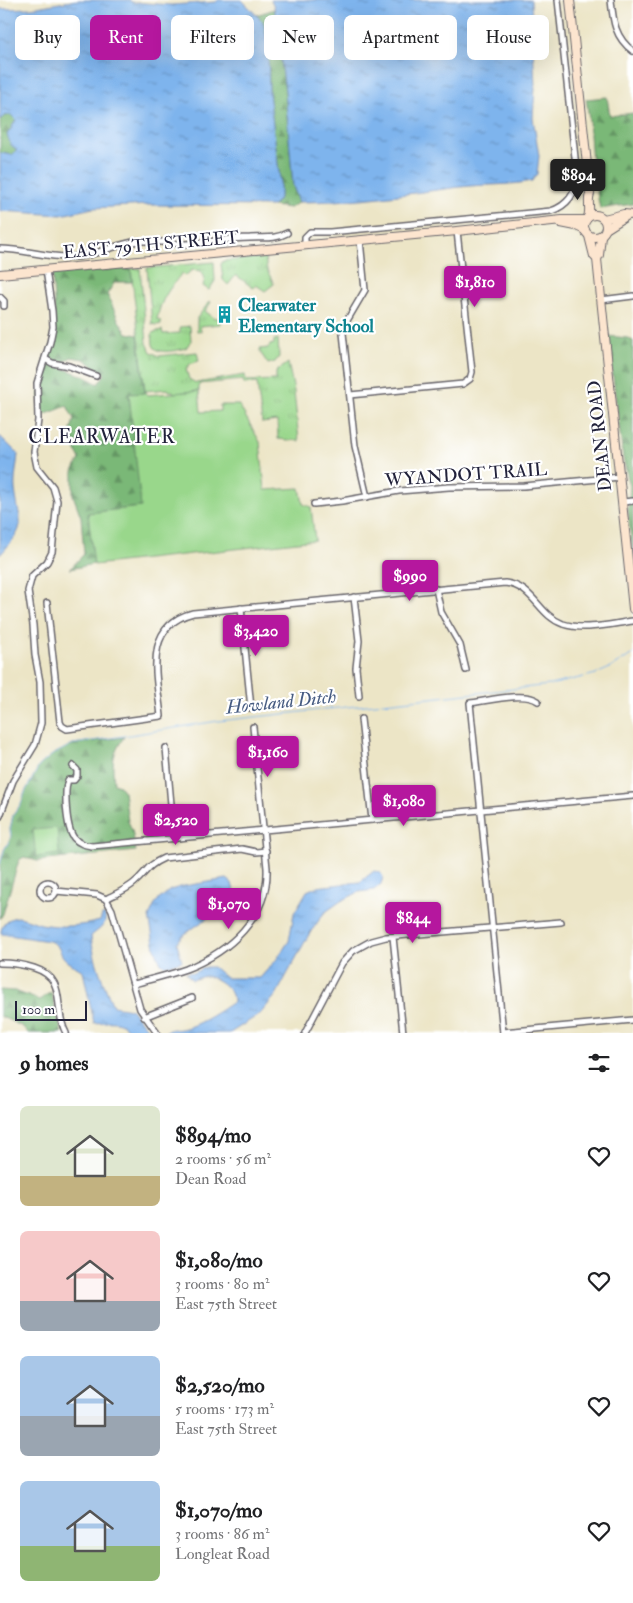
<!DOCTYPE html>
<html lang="en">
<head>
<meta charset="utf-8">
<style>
  body { margin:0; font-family:"IM FELL Double Pica",serif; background:#f2f2f2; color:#202124; height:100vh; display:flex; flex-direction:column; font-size:19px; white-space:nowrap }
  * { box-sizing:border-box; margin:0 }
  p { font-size:16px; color:#757577 }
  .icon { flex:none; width:28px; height:28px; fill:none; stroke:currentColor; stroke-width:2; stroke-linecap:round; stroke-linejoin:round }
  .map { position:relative; height:1033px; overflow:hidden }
  .side { display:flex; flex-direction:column; background:#fff; flex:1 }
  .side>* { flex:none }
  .guide { position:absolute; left:15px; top:15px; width:604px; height:45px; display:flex; gap:10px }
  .scale { position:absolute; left:15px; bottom:12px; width:72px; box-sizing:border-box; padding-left:5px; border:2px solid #22223b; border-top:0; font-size:14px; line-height:18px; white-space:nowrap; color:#22223b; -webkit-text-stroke:4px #fff; paint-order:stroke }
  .price { position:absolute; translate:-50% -42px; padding:0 11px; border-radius:5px; background:#b5179e; color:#fff; font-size:16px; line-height:32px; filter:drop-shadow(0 1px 2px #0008) }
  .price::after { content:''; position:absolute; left:50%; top:30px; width:15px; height:11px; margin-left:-8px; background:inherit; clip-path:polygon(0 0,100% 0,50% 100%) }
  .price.active { background:#222; color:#fff }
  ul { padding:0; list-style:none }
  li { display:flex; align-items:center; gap:15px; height:125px; padding:0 20px }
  li span { display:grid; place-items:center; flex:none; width:140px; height:100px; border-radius:8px; color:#555 }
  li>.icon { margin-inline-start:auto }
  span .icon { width:60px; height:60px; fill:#fffc; stroke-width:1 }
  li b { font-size:21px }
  h2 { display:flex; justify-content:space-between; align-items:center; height:60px; padding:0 20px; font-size:21px }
  .tag { padding:0 18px; border-radius:8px; background:#fff; box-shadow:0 5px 20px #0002; font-size:18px; line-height:45px }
  .tag.active { background:#b5179e; color:#fff }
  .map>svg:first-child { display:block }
  .grass { fill:url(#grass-tufts); stroke:#5e7c63 }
  .forest { fill:url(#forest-firs); stroke:#4e6d59 }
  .park { fill:#99d78b; stroke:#5e7c63 }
  .water { fill:url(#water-ripples); stroke:#506b94 }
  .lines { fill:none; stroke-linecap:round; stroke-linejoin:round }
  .stream { stroke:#7eb4ed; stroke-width:1 }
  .street-casing { stroke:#69666c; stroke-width:8 }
  .secondary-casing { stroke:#69666c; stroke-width:10 }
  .street { stroke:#fff; stroke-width:5 }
  .secondary { stroke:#fce5cf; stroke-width:8 }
  .labels { text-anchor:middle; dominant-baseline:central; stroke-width:4.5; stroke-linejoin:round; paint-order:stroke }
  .street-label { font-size:18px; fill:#22223b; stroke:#fff }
  .culture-label { font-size:18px; font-weight:bold; fill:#0d838f; stroke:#fff; text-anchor:start }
  .neighbourhood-label { font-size:19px; letter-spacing:1px; fill:#22223b; stroke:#fff }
  .water-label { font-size:19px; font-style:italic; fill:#475c82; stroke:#fff }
</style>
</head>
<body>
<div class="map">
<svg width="633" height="1033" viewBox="0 0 633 1033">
  <defs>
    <pattern id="grass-tufts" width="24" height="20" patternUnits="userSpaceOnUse" patternTransform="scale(1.25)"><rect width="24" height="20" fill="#99d78b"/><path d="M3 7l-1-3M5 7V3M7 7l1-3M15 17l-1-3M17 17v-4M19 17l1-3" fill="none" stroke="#84b879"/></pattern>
    <pattern id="forest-firs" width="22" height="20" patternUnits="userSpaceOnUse" patternTransform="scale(1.25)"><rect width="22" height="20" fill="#7ab877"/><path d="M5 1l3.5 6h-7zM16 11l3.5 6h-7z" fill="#649563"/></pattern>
    <pattern id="water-ripples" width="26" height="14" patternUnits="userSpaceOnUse" patternTransform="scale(1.25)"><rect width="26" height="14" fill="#7eb4ed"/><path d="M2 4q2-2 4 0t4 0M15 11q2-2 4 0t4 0" fill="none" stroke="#6792c1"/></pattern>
  </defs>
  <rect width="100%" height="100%" fill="#fff"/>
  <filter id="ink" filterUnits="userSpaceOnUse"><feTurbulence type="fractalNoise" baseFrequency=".02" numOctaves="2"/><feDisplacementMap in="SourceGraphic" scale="10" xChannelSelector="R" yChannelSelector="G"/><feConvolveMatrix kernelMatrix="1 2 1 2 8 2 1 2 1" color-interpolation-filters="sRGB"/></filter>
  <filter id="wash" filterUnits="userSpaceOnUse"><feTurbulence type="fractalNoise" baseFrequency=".0096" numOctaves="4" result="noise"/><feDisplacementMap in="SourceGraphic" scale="20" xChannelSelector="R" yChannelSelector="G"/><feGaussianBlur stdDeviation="1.12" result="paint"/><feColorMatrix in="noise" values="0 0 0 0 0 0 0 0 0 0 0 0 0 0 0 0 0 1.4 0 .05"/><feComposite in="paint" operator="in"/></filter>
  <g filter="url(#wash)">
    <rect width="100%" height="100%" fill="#ece5c6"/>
    <!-- grass -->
    <g class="grass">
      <polygon points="265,257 267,270 274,284 265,291 256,285 253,288 236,275 228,285 223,280 221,264 223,261"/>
      <path d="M214,262L215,281L209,290L203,286L205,278L201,271L192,270L185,276L182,273C170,288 160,300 157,320L161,321V324L157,325L152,324L147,268Z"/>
      <polygon points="140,268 147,343 151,352 159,356 197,352 199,361 190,364 186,369 189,379 196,383 245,375 246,381 276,380 276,372 288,363 294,391 299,441 278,439 277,421 262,423 257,383 244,384 243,380 199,384 199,391 174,393 173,391 169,391 168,389 145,391 131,269"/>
      <polygon points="210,301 211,302 205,311 214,318 220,318 220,324 200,326 201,331 197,331 197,318"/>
      <path d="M190,326L191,341L186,348C179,350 159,355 154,347C152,344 153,339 152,335L154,332L162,330L163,334L180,333V327Z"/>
    </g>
    <!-- forest -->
    <g class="forest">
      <polygon points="275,9 285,91 293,186 299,202 290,208 273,206 280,197 280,180 269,93 268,45 256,15"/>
      <path d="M607,97L610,116L633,113V204L600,209C597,193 594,178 592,162C590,141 590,120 586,99Z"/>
      <polygon points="11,115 17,120 7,135 17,150 12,155 0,153 0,120 4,116"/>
      <path d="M119,269H131L132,282H115L107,294L119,321L127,333L138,335L145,393L129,395L142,507L88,513L94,564L70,569L84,554L81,517L73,495V471L80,459L69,437L74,419L67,406L44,415C36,399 40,379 48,363L84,376L98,384L105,374L84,359L71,357L65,362L54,360L48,356C58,328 54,302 52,274Z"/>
      <polygon points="608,336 628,338 633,341 633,564 628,510 630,486 623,458"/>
      <path d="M124,737C112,755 112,762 114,783L119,785L124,792L128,821L132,830L136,851L37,861L24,857L19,860L3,914L0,919V864L4,850L11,838L10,829L13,815L21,804L25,792L39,766L52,755L73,744Z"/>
      <polygon points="0,990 15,991 39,1000 51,992 62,1033 28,1033 23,1027 0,1016"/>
    </g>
    <!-- park -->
    <g class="park">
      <polygon points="278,339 279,357 275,362 268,364 260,352 260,349 268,348 270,345 274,344 274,340"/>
      <polygon points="145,391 146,391 147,395 199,391 201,412 220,411 220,405 239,405 260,442 265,490 300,488 303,504 311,507 315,540 94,565 88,513 141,507 129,394 145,393"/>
      <polygon points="57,828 59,854 36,857 33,830"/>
    </g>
    <!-- water -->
    <g class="water">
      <polygon points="77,0 130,0 131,2 171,5 216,2 218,0 242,0 263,22 268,45 269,93 280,180 280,197 273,206 150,205 93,208 61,215 0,211 0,153 12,155 17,150 11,145 7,135 16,120 11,115 4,116 0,120 0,9 31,8"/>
      <path d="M271,0H531L535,87L533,118L539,156L537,174L532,181C508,186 484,184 460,187C406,194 353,202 299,202L293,186L285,91L274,6Z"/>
      <path d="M0,436L18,454C17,466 14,478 15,490C20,527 28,524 0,555Z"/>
      <path d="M374,871L380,872L383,877L381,884L374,890L359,892L341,901L324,913L308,936L276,995L260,1014L230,1033H168L166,1031L173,1029C187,1033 220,1011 233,1002C235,990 216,976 204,976C201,977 196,979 192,980L186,973L190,972L193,973L206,967H213L226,978H260L276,960L289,941L294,913L307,891L316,887L360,882Z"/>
      <polygon points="227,879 232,883 234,891 227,904 182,936 177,943 182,961 165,966 160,962 155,948 149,917 156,902 170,890 184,886"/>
      <path d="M105,914C107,926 99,929 91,936C94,961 103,983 113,1006L131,1009L151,1033H131C121,1018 111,1022 94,1023L83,971C77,967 70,964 65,959C58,952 62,946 49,941L1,934C0,925 9,917 18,917C26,918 34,922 41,924C61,928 81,926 100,921L102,915Z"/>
    </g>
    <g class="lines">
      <!-- stream -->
      <polyline class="stream" points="0,864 4,850 11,838 10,829 13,815 21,804 25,792 39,766 52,755 73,744 218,721 550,685 596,674 610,668 633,654"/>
    </g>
  </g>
  <g filter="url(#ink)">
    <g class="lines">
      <defs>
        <g id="street">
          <path d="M611,0C613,21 615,38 633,51"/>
          <polyline points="360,240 365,290 345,324 343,333 355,446 367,497"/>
          <path d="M305,245V237L310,232H330L551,211C567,206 577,193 577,176L558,0"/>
          <path d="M0,249C23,249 45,257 68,257C93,258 114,244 139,241C154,240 169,244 185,244C206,243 228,238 250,238C263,237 274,240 287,233"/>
          <polyline points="0,297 4,301 4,306"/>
          <polyline points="601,300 633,296"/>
          <polyline points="45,359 52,363 69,366 96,376"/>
          <polyline points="350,395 463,384 470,379 472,372 457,231"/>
          <polyline points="622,502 633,501"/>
          <polyline points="314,504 342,501 399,491 449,487 524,486 620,477"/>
          <polyline points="436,589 441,612 460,645 466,670"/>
          <polyline points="354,597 359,641 356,668 359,696"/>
          <path d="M47,603L60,722L62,726L67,729L161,716C157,677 142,626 193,613L505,583C534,586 538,615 563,624C585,631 611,624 633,621"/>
          <polyline points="241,608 251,708"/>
          <polyline points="361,719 372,820"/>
          <polyline points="166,748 174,838"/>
          <path d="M73,766L77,770V776L74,780H68C64,791 66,828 74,838C79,844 85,845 92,846L633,796"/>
          <polyline points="0,816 13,781 35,745 41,723 40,682 35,655 33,625 28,591 32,576 47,562 52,552 57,501 53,487 37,467 34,452 38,420 37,383 50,342 53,327 52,311 46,270"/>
          <circle cx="48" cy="890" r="8"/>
          <polyline points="56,891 97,895 106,899 112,910 140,1009 157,1033"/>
          <path d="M106,899C115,894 126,890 134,883C147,872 146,866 164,858L242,849L256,852L266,851"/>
          <polyline points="393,937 403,1033"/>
          <path d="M0,963C13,963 22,964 34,968C69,979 52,1008 66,1033"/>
          <path d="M134,984C151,979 169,975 186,969C229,952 269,917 267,868L253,727"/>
          <polyline points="144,1017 192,998"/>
          <polyline points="503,1032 633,1020"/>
          <polyline points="305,1033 342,963 353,951 371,941 386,937 419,934 561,922"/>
          <path d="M503,1033L470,703C487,701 525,691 538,701"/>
        </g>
        <g id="secondary">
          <path d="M570,0L590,194C587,201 591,209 588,217"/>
          <circle cx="595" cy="226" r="11"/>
          <polyline points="604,219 624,214 633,215"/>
          <polyline points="561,223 576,226 585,230"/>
          <polyline points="606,229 628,215"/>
          <polyline points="589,236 594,256 597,259 633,609"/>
          <polyline points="597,259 599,255 601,236"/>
          <polyline points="0,274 457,231 562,220 586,220"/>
        </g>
      </defs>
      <!-- street casing -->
      <use href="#street" class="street-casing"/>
      <!-- secondary casing -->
      <use href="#secondary" class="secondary-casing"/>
      <!-- street -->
      <use href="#street" class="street"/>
      <!-- secondary -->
      <use href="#secondary" class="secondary"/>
    </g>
  </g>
  <!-- icons -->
  <defs>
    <symbol id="building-bare" viewBox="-9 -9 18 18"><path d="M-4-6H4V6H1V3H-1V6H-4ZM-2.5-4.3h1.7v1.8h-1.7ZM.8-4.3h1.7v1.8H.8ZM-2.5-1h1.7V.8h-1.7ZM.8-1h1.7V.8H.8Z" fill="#0f9aa8" stroke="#fff" stroke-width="2.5" paint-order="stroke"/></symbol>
  </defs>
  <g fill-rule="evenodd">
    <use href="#building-bare" x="212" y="302" width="25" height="25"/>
  </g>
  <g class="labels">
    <!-- street labels -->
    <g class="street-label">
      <text transform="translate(151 245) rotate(-5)">EAST 79TH STREET</text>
      <text transform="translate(600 436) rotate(-96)">DEAN ROAD</text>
      <text transform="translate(466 475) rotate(-4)">WYANDOT TRAIL</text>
    </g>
    <!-- culture labels -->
    <g class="culture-label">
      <text x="238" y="305">Clearwater<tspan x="238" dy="21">Elementary School</tspan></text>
    </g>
    <!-- neighbourhood labels -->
    <g class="neighbourhood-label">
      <text x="102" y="437">CLEARWATER</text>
    </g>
    <!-- water labels -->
    <g class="water-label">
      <text transform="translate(281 702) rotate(-6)">Howland Ditch</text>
    </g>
  </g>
</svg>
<div class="scale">100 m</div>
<b class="price active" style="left:578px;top:201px">$894</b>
<b class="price" style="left:475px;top:308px">$1,810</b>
<b class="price" style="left:410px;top:602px">$990</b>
<b class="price" style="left:256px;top:657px">$3,420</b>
<b class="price" style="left:268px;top:778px">$1,160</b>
<b class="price" style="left:404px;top:827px">$1,080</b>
<b class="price" style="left:176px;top:846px">$2,520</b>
<b class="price" style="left:229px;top:930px">$1,070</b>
<b class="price" style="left:413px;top:944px">$844</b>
<div class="guide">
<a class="tag">Buy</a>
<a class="tag active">Rent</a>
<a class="tag">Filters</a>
<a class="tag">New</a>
<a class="tag">Apartment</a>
<a class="tag">House</a>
</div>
</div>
<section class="side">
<h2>9 homes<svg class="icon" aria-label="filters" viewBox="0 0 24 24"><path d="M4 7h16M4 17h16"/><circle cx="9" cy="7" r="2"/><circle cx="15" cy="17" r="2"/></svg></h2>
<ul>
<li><span style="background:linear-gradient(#dfe7d0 70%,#c2b280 0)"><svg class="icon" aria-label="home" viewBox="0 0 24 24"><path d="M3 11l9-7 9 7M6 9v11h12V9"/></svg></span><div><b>$894/mo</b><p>2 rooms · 56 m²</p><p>Dean Road</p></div><svg class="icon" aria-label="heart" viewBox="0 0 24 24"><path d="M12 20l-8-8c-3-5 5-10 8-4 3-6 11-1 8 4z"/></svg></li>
<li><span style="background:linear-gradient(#f6c9c9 70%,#9aa5b1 0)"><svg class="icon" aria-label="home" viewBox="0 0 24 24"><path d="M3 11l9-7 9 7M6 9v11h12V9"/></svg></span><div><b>$1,080/mo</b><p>3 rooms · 80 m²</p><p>East 75th Street</p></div><svg class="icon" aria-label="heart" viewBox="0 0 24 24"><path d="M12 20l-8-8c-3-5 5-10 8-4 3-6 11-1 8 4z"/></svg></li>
<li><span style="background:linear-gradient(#a9c7e8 60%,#9aa5b1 0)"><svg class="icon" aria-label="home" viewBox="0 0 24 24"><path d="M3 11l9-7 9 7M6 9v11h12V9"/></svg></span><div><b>$2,520/mo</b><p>5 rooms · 173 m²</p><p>East 75th Street</p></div><svg class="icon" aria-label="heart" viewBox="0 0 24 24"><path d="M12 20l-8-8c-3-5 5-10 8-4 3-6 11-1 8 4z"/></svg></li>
<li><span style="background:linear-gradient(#a9c7e8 65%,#8fb573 0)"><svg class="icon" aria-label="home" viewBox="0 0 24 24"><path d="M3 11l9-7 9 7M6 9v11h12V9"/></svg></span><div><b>$1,070/mo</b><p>3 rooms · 86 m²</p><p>Longleat Road</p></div><svg class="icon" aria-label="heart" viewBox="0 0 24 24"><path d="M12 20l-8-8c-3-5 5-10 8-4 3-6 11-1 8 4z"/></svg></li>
</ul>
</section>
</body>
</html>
